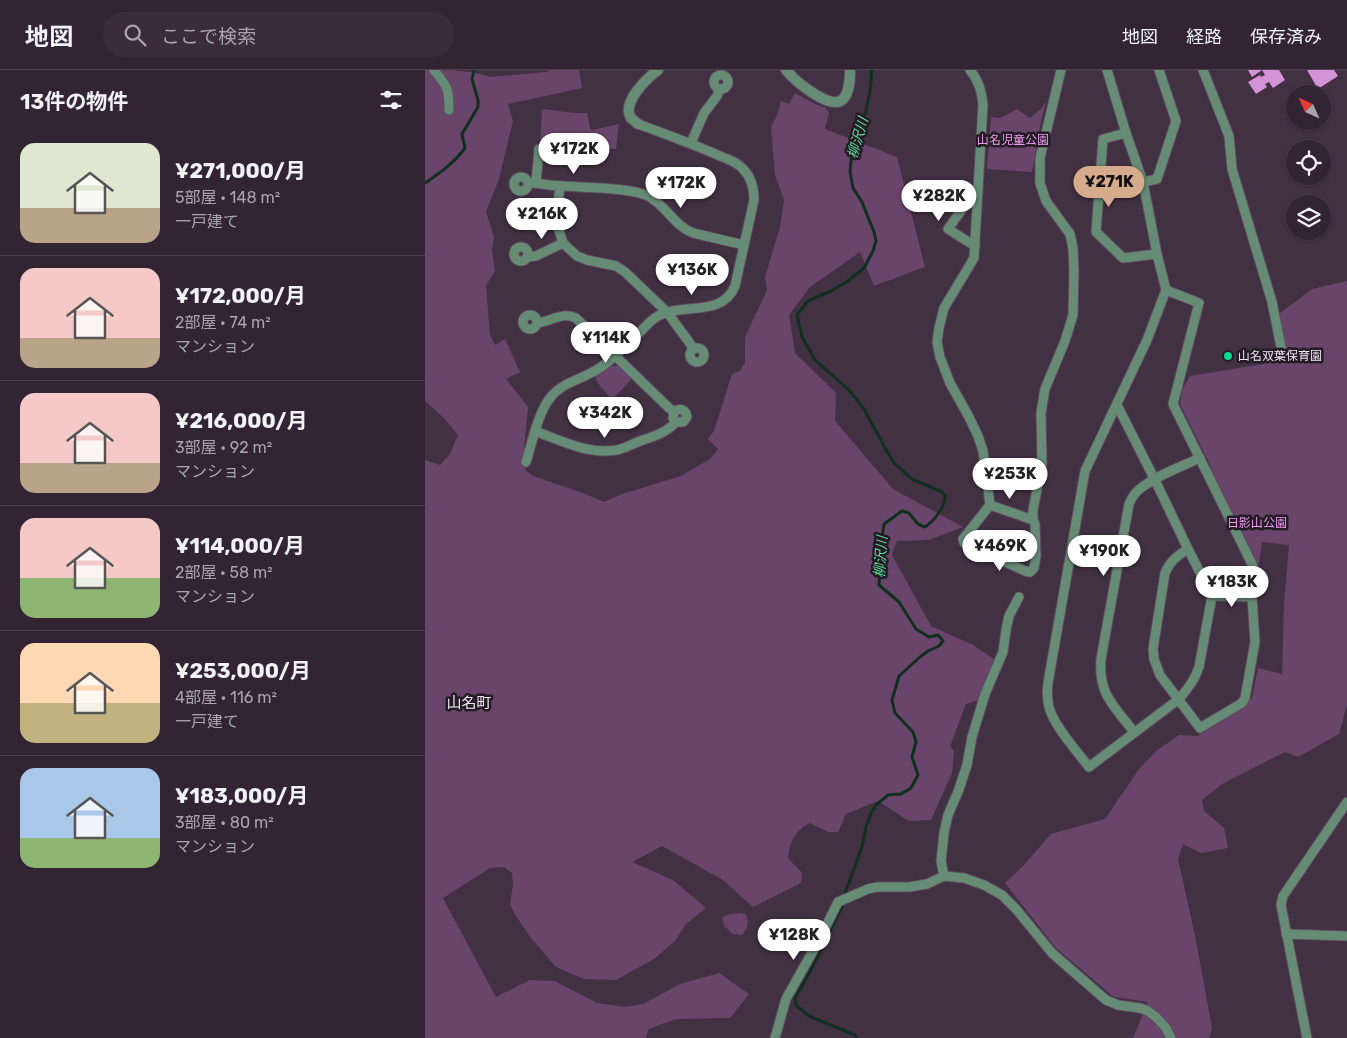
<!DOCTYPE html>
<html lang="ja">
<head>
<meta charset="utf-8">
<style>
  body { margin:0; font-family:Rubik,"Noto Sans JP",sans-serif; background:#3a2c3a; color:#f1f3f6; height:100vh; display:flex; flex-direction:column; font-size:19px; white-space:nowrap }
  * { box-sizing:border-box; margin:0 }
  p { font-size:16px; color:#a8a4ac }
  .icon { flex:none; width:28px; height:28px; fill:none; stroke:currentColor; stroke-width:2; stroke-linecap:round; stroke-linejoin:round }
  .map { position:relative; flex:1; overflow:hidden }
  .drawer { display:flex; flex-direction:column; background:#322432; width:425px }
  .drawer>* { flex:none }
  .needle { width:32px; rotate:315deg }
  .controls { position:absolute; left:861px; top:15px; display:grid; gap:10px }
  .controls a { display:grid; place-items:center; width:45px; height:45px; border-radius:50%; background:#322432; box-shadow:0 1px 4px #0004,0 0 0 1px #4d414d; font-size:25px }
  .price { position:absolute; translate:-50% -42px; padding:0 11px; border-radius:18px; background:#fff; color:#222; font-size:16px; line-height:32px; filter:drop-shadow(0 1px 2px #0008) }
  .price::after { content:''; position:absolute; left:50%; top:30px; width:15px; height:11px; margin-left:-8px; background:inherit; clip-path:polygon(0 0,100% 0,50% 100%) }
  .price.active { background:#d6ab8b; color:#111 }
  ul { padding:0; list-style:none }
  li { display:flex; align-items:center; gap:15px; height:125px; padding:0 20px }
  li+li { border-top:1px solid #4d414d }
  li span { display:grid; place-items:center; flex:none; width:140px; height:100px; border-radius:15px; color:#555 }
  li>.icon { margin-inline-start:auto }
  span .icon { width:60px; height:60px; fill:#fffc; stroke-width:1 }
  li b { font-size:21px }
  h2 { display:flex; justify-content:space-between; align-items:center; height:60px; padding:0 20px; font-size:21px }
  header { display:flex; align-items:center; gap:30px; box-sizing:border-box; height:70px; padding:0 25px; background:#322432; border-bottom:1px solid #4d414d }
  header strong { font-size:24px }
  nav { display:flex; gap:28px; margin-inline-start:auto; font-size:18px }
  .search { width:350px; height:45px; background:#3a2c3a; display:flex; align-items:center; gap:12px; box-sizing:border-box; padding:0 18px; border-radius:20px; color:#a8a4ac; font-size:19px }
  main { display:flex; flex:1; min-height:0 }
  .map>svg:first-child { display:block }
  .green { fill:#69456b }
  .lines { fill:none; stroke-linecap:round; stroke-linejoin:round }
  .stream { stroke:#102f1f; stroke-width:3 }
  .building { fill:#d393d6 }
  .minor-casing { stroke:#5e4d5f; stroke-width:11 }
  .tertiary-casing { stroke:#5e4d5f; stroke-width:12 }
  .minor { stroke:#678c76; stroke-width:9 }
  .tertiary { stroke:#678c76; stroke-width:10 }
  .poi-dot { fill:#04d98b; stroke:#241c24; stroke-width:2 }
  .labels { text-anchor:middle; dominant-baseline:central; stroke-width:5; stroke-linejoin:round; paint-order:stroke }
  .park-label { font-size:12px; fill:#ee9bf2; stroke:#241c24 }
  .poi-label { font-size:12px; fill:#f0e5f0; stroke:#241c24; text-anchor:start }
  .water-label { font-size:14px; font-style:italic; fill:#59db9b; stroke:#241c24 }
  .quarter-label { font-size:15px; fill:#f0e5f0; stroke:#241c24 }
</style>
</head>
<body>
<header>
<strong>地図</strong>
<div class="search"><svg class="icon" aria-label="search" viewBox="0 0 24 24"><circle cx="10" cy="10" r="6"/><path d="M15 15l6 6"/></svg>ここで検索</div>
<nav><a>地図</a><a>経路</a><a>保存済み</a></nav>
</header>
<main>
<section class="drawer">
<h2>13件の物件<svg class="icon" aria-label="filters" viewBox="0 0 24 24"><path d="M4 7h16M4 17h16"/><circle cx="9" cy="7" r="2"/><circle cx="15" cy="17" r="2"/></svg></h2>
<ul>
<li><span style="background:linear-gradient(#dfe7d0 65%,#b9a48a 0)"><svg class="icon" aria-label="home" viewBox="0 0 24 24"><path d="M3 11l9-7 9 7M6 9v11h12V9"/></svg></span><div><b>¥271,000/月</b><p>5部屋 · 148 m²</p><p>一戸建て</p></div></li>
<li><span style="background:linear-gradient(#f6c9c9 70%,#b9a48a 0)"><svg class="icon" aria-label="home" viewBox="0 0 24 24"><path d="M3 11l9-7 9 7M6 9v11h12V9"/></svg></span><div><b>¥172,000/月</b><p>2部屋 · 74 m²</p><p>マンション</p></div></li>
<li><span style="background:linear-gradient(#f6c9c9 70%,#b9a48a 0)"><svg class="icon" aria-label="home" viewBox="0 0 24 24"><path d="M3 11l9-7 9 7M6 9v11h12V9"/></svg></span><div><b>¥216,000/月</b><p>3部屋 · 92 m²</p><p>マンション</p></div></li>
<li><span style="background:linear-gradient(#f6c9c9 60%,#8fb573 0)"><svg class="icon" aria-label="home" viewBox="0 0 24 24"><path d="M3 11l9-7 9 7M6 9v11h12V9"/></svg></span><div><b>¥114,000/月</b><p>2部屋 · 58 m²</p><p>マンション</p></div></li>
<li><span style="background:linear-gradient(#ffd9b3 60%,#c2b280 0)"><svg class="icon" aria-label="home" viewBox="0 0 24 24"><path d="M3 11l9-7 9 7M6 9v11h12V9"/></svg></span><div><b>¥253,000/月</b><p>4部屋 · 116 m²</p><p>一戸建て</p></div></li>
<li><span style="background:linear-gradient(#a9c7e8 70%,#8fb573 0)"><svg class="icon" aria-label="home" viewBox="0 0 24 24"><path d="M3 11l9-7 9 7M6 9v11h12V9"/></svg></span><div><b>¥183,000/月</b><p>3部屋 · 80 m²</p><p>マンション</p></div></li>
</ul>
</section>
<div class="map">
<svg width="922" height="968" viewBox="0 0 922 968">
  <rect width="100%" height="100%" fill="#423043"/>
  <!-- green -->
  <g class="green">
    <path d="M0,0C19,0 48,0 65,7L121,2L125,0H154L157,18L83,34L88,51L74,109L61,142L69,167L67,180L70,202L61,215L65,265L70,275L80,269L95,302L81,309L103,337L98,389L101,401L108,406L158,423L179,432L197,424L256,406L285,389L293,379L283,369L289,361L307,304L315,301L320,293V267L342,220L340,207L355,157L359,130L350,105L346,57L353,43L356,31L364,34L370,23L390,34L401,38L404,43L400,59L472,87L500,197L449,216L435,182L385,217L364,245L370,283L411,323L410,351L468,419L538,457L504,470L472,471L467,485L506,556L548,575L569,589L554,630L541,634L525,676L529,681L527,703L506,750L484,751L453,731L421,744L413,762H403L385,753C371,759 364,773 363,788L377,803L376,813L328,837L298,810L237,776L207,792L248,810L281,838L261,854L250,871L229,889L191,910L159,909L131,897L106,868L89,843L85,834L88,815L87,803L79,797L65,798L18,828L71,927L105,910L130,911L172,933L200,937L218,934L255,914L294,903L324,924L305,948L251,949L224,959L221,966L222,968H0V390L15,395L25,384L33,365L19,348L0,331Z"/>
    <polygon points="621,32 616,51 607,102 562,99 566,47 575,48 592,39 605,48 616,39"/>
    <path d="M117,39C132,40 146,44 162,43L165,58L167,60L194,54L191,79L115,75Z"/>
    <polygon points="922,211 922,635 914,664 873,687 860,682 797,714 777,730 779,741 799,758 803,778 776,783 758,774 753,789 770,865 787,958 784,968 708,968 723,932 689,927 631,878 580,813 598,796 626,764 680,749 714,699 731,681 754,665 773,666 818,636 827,628 833,598 857,604 859,535 864,475 837,472 833,500 829,491 831,489 826,480 824,481 795,422 784,393 755,334 757,320 765,306 862,290 854,244 887,219"/>
    <polygon points="186,296 195,296 207,308 204,312 187,330 172,312 170,306"/>
    <path d="M315,843L321,844C324,853 323,858 317,865L308,864L299,856L297,847L305,844Z"/>
  </g>
  <g class="lines">
    <!-- stream -->
    <g class="stream">
      <path d="M0,113C15,103 29,93 40,78L37,64L53,37V30L47,9L49,0"/>
      <path d="M419,826L437,777L441,757L447,741L451,735L463,725L476,724L486,718L493,705L487,687L491,672L488,662L470,643L467,630L474,606L495,587L503,581L514,576L518,571L513,565L504,567L491,559L474,532L454,515L455,481L459,454L477,441L484,443L493,454L500,457C510,450 520,437 520,426L517,422L487,409L469,393L460,378L439,339L424,320L390,290L377,267L372,245L383,231L406,221L423,211L439,198L448,181L451,171L449,162L437,132L428,118L425,102L427,80L441,41L445,21L447,0"/>
      <polyline points="418,833 417,837 386,900 370,928 371,935 384,946 430,965 432,968"/>
    </g>
  </g>
  <!-- building -->
  <g class="building">
    <polygon points="823,0 854,0 860,10 848,18 844,12 840,14 842,17 831,24 823,12 835,5 836,7 840,5 837,0 827,7"/>
    <polygon points="882,0 909,0 913,6 893,19"/>
  </g>
  <g class="lines">
    <defs>
      <g id="minor">
        <path d="M9,0C23,18 24,18 24,40"/>
        <path d="M545,0C554,11 556,20 558,34L549,188L519,238L514,258L512,272L515,287L525,313L544,347L553,366L558,381L565,435L608,450V440L617,394L616,343L620,319L640,271L648,245L649,201L648,178L645,164L621,131L615,113V88L636,0"/>
        <path d="M682,0L701,63L718,112L732,184L741,220L722,270L660,401L623,613C622,621 622,629 624,637C629,656 651,680 664,697L754,629C763,619 770,610 774,597L787,526L763,479L730,410L692,335"/>
        <polyline points="778,0 804,66 807,99 847,232 858,287"/>
        <circle cx="296" cy="12" r="7"/>
        <polyline points="701,63 678,69 671,162 698,188 732,184"/>
        <polyline points="266,73 279,43 292,26 295,19"/>
        <circle cx="96" cy="114" r="7"/>
        <polyline points="718,112 732,109 751,51 734,0"/>
        <path d="M103,113C115,113 126,116 138,116C161,118 203,117 223,126C241,135 249,156 268,163L319,175"/>
        <polyline points="111,113 114,79"/>
        <polyline points="135,116 132,145 133,157 138,173 152,186 162,190 191,196 200,202 242,242 269,279"/>
        <polyline points="550,176 523,159 553,117"/>
        <circle cx="96" cy="184" r="7"/>
        <polyline points="102,187 111,186 138,173"/>
        <path d="M741,220L774,233L748,334L827,494L830,503L827,527L830,572L820,628L817,633L775,658L735,605L729,589L728,579L740,503C745,491 752,486 763,479"/>
        <circle cx="105" cy="252" r="7"/>
        <path d="M112,253C125,252 138,241 151,248L244,338L249,342"/>
        <circle cx="272" cy="285" r="7"/>
        <path d="M110,361C137,371 164,385 192,380C201,378 209,373 218,370C230,366 242,362 251,352H258L262,347C261,340 255,337 249,342L248,348L251,352"/>
        <path d="M101,392C107,373 113,343 125,328C137,312 158,309 173,299C189,289 202,274 216,261C221,256 227,249 233,246C258,232 297,248 310,216L329,130C329,119 327,108 318,99C312,92 303,89 295,86C268,74 240,64 213,54"/>
        <polyline points="565,435 538,469 539,473 600,501 605,502 609,498 611,486 610,454 608,450"/>
        <polyline points="787,526 827,527"/>
        <path d="M709,662C689,636 673,624 676,589L704,434C707,427 710,422 716,418C733,405 755,397 775,388"/>
        <polyline points="519,806 516,791 519,763 523,745 533,722 542,695 547,667 560,624 578,582 581,560 584,546 594,527"/>
        <polyline points="861,864 922,866"/>
        <polyline points="350,968 361,929 393,872 413,832 443,819 452,817 484,817 502,814 519,806 539,808 559,815 577,825 591,839 627,883 681,930 693,935 715,938 723,941 732,948 741,958 746,968"/>
        <polyline points="882,968 856,835 858,826 922,732"/>
      </g>
      <g id="tertiary">
        <path d="M361,0C369,10 404,40 417,30C425,23 425,9 425,0"/>
        <path d="M213,54C212,53 207,49 206,48C196,33 222,8 233,0"/>
      </g>
    </defs>
    <!-- minor casing -->
    <use href="#minor" class="minor-casing"/>
    <!-- tertiary casing -->
    <use href="#tertiary" class="tertiary-casing"/>
    <!-- minor -->
    <use href="#minor" class="minor"/>
    <!-- tertiary -->
    <use href="#tertiary" class="tertiary"/>
  </g>
  <!-- markers -->
  <circle class="poi-dot" cx="803" cy="286" r="5"/>
  <g class="labels">
    <!-- park labels -->
    <g class="park-label">
      <text x="588" y="70">山名児童公園</text>
      <text x="832" y="453">日影山公園</text>
    </g>
    <!-- poi labels -->
    <g class="poi-label">
      <text x="813" y="286">山名双葉保育園</text>
    </g>
    <!-- water labels -->
    <g class="water-label">
      <text transform="translate(433 68) rotate(-74)">柳沢川</text>
      <text transform="translate(456 487) rotate(-86)">柳沢川</text>
    </g>
    <!-- quarter labels -->
    <g class="quarter-label">
      <text x="44" y="633">山名町</text>
    </g>
  </g>
</svg>
<div class="controls">
<a><svg class="needle" viewBox="-14 -14 28 28"><path d="M0-13l5 13h-10z" fill="#e53935"/><path d="M0 13l5-13h-10z" fill="#a8a4ac"/></svg></a>
<a><svg class="icon" aria-label="locate" viewBox="0 0 24 24"><circle cx="12" cy="12" r="6"/><path d="M12 2v4M12 18v4M2 12h4M18 12h4"/></svg></a>
<a><svg class="icon" aria-label="layers" viewBox="0 0 24 24"><path d="M12 4l9 5-9 5-9-5zM3 14l9 5 9-5"/></svg></a>
</div>
<b class="price" style="left:149px;top:105px">¥172K</b>
<b class="price active" style="left:684px;top:138px">¥271K</b>
<b class="price" style="left:256px;top:139px">¥172K</b>
<b class="price" style="left:514px;top:152px">¥282K</b>
<b class="price" style="left:117px;top:170px">¥216K</b>
<b class="price" style="left:267px;top:226px">¥136K</b>
<b class="price" style="left:181px;top:294px">¥114K</b>
<b class="price" style="left:180px;top:369px">¥342K</b>
<b class="price" style="left:585px;top:430px">¥253K</b>
<b class="price" style="left:575px;top:502px">¥469K</b>
<b class="price" style="left:679px;top:507px">¥190K</b>
<b class="price" style="left:807px;top:538px">¥183K</b>
<b class="price" style="left:369px;top:891px">¥128K</b>
</div>
</main>
</body>
</html>
